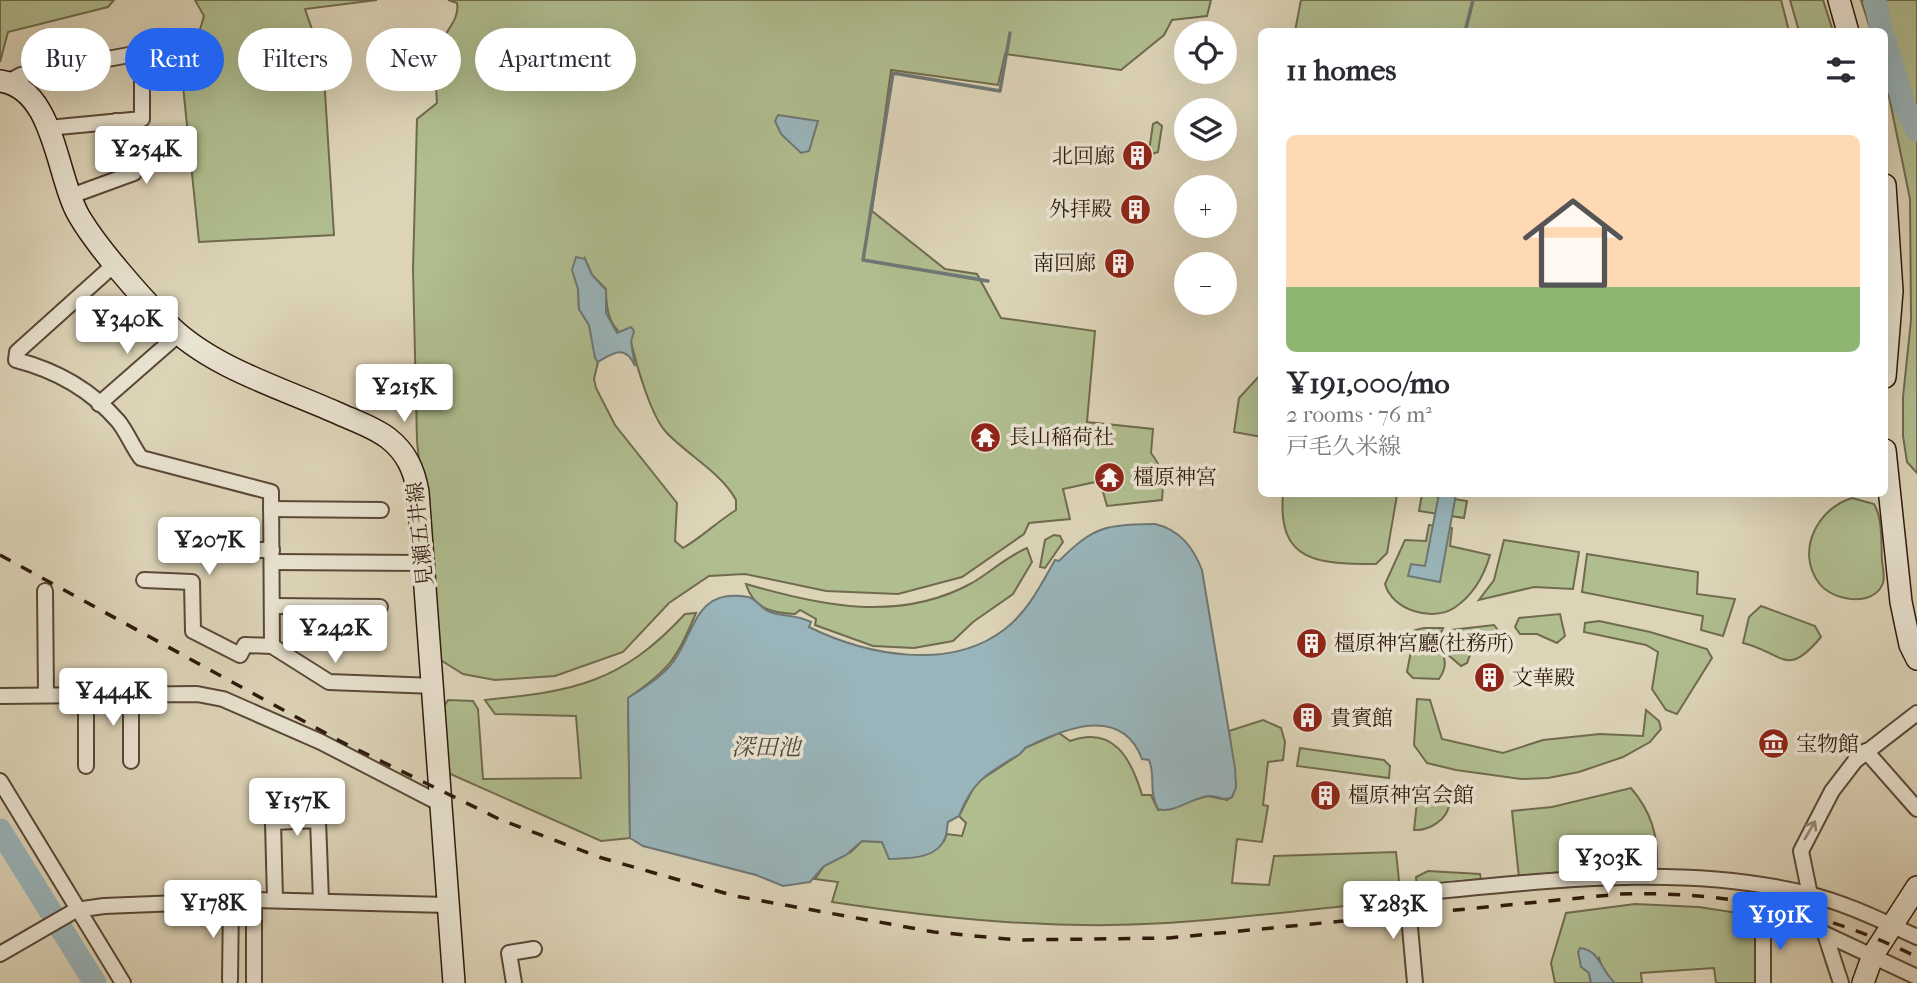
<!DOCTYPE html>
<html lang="en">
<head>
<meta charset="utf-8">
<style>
  body { margin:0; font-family:"IM FELL French Canon","Noto Serif JP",serif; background:#f2f2f3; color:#2b2b33; height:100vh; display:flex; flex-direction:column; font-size:26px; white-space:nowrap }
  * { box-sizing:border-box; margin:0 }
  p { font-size:23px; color:#7c7c81 }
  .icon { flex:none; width:38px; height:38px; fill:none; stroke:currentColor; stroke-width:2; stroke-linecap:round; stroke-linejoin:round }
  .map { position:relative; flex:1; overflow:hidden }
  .panel { position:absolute; left:1258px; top:28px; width:630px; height:469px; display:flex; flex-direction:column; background:#fff; border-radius:10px; box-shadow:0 7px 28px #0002 }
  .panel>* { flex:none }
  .banner { position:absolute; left:21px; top:28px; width:665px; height:63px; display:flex; gap:14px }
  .fabs { position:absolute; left:1174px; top:21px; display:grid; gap:14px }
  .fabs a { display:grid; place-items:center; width:63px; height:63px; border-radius:50%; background:#fff; box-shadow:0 7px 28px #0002; font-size:35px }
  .price { position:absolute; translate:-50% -60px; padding:0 16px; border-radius:7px; background:#fff; color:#222; font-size:23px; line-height:46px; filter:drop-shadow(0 2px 4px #0008) }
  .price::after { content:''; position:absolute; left:50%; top:42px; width:21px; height:16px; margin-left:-10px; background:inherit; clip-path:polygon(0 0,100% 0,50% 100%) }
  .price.active { background:#2563eb; color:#fff }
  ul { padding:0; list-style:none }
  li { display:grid; align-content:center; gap:14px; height:371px; padding:0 28px }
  li span { display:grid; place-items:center; height:217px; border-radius:10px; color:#555 }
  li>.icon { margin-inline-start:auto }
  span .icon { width:126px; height:126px; fill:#fffc; stroke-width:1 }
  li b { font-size:30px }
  h2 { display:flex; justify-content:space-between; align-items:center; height:84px; padding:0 28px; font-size:30px }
  .pill { padding:0 24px; border-radius:32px; background:#fff; box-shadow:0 7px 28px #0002; font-size:24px; line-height:63px }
  .pill.active { background:#2563eb; color:#fff }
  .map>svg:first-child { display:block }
  .green { fill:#b0bd8f; stroke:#706b4e; stroke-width:2; fill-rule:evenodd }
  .water { fill:#99b5bb; stroke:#6f7775; stroke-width:2 }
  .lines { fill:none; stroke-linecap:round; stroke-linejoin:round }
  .stream { stroke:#6f7775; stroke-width:3.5 }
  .river { stroke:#99b5bb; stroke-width:23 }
  .street-casing { stroke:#5a4837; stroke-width:18 }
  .secondary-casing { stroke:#2f190c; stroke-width:24 }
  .street { stroke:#e9e3d1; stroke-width:14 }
  .secondary { stroke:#e9e3d1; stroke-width:21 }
  .rail { stroke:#2f190c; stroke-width:3.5; stroke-dasharray:12 12; stroke-linecap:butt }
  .oneway { stroke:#958878 }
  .labels { text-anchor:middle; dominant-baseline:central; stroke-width:7; stroke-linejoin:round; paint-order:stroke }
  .poi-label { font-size:21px; fill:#2f190c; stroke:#e9e3d1; text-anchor:start }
  .street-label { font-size:21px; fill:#2f190c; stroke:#e9e3d1 }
  .water-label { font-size:23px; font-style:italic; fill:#4f4841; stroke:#e9e3d1 }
</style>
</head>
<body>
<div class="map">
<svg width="1917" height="983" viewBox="0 0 1917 983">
  <rect width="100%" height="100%" fill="#ddd4b8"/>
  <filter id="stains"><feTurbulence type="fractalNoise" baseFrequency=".00286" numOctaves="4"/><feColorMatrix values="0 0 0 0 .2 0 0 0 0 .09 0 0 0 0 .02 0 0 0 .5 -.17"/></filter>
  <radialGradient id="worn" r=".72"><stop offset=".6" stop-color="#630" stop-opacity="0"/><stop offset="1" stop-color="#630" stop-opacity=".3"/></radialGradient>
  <!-- green -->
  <g class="green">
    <polygon points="0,0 114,0 108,7 8,32 0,62"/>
    <polygon points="195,0 377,0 305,9 323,61 334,235 199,242 183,86 204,16"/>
    <path d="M448,0H1211L1207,16L1172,20L1164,35L1121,70L1005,54L998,85L891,70L872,211L945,269L977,274L1001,318L1095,331L1087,422L1153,429L1151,453C1164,470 1164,479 1162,500L1107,506L1100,481L1063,489L1070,519L1029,523L1024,534L962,577L898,594L826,591L745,574L709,576L669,603L623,652L555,676L495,680L463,674L439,659L417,441L413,269L417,119L437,103C436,85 434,65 439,48C444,31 460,21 457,3ZM585,259L592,275L606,289C606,314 610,328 631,342C636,364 651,416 666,432C686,454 722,473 736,500V510C717,522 702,537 683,548L675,541L677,503L615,425L596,388L594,379L598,362L589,325L579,309L578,289Z"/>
    <polygon points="1301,0 1781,0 1789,31 1295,31"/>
    <polygon points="1790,0 1823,0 1833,31 1799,31"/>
    <polygon points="1861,0 1917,0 1917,473 1907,462 1903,436 1903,397 1911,320 1910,199 1885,77 1885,32 1871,31"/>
    <polygon points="1157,122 1162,126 1158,152 1152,154 1149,151 1153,124"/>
    <polygon points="1262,373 1262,437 1234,432 1239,398"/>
    <path d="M1283,494L1397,495L1387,553L1376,564C1319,564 1277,563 1283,494Z"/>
    <polygon points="1422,494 1467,501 1464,518 1419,511"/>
    <path d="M1852,498L1874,504C1883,519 1881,544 1882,561C1883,568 1885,576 1883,583C1874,608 1832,601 1819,583C1795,551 1818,508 1852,498Z"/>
    <path d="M1429,525L1452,528L1450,546L1490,555C1484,576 1472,596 1454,608C1432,622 1392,610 1385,584L1405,540L1426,541Z"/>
    <polygon points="1054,535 1060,536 1063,542 1045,568 1040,567 1045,540"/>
    <polygon points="1504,540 1579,552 1573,589 1534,587 1479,600 1494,580"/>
    <path d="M1027,548L1032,562L1013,594L973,622L953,641L914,648L873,646L815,625L816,619L800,610L795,614C771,613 753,608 746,584C821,606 899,623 972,583C991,572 1006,557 1027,548Z"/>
    <polygon points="1587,554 1698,572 1697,594 1735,599 1723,636 1701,630 1703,616 1582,592"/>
    <path d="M1761,606L1815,626L1821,637C1786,679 1784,653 1743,643L1749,617Z"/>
    <path d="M696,613C676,660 670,669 628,698L630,838L601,841L446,772L443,708L448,700L473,701L478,709L483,779L581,778L576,716L495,714L485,700C575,691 621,683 685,614Z"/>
    <polygon points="1560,614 1565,636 1557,643 1537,634 1520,634 1515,627 1519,618"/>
    <polygon points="1599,621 1650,632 1707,649 1712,658 1677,714 1666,710 1652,689 1658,652 1646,645 1584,632 1585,623"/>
    <polygon points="1494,625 1497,629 1494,642 1474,644 1467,663 1461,666 1446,653 1447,636 1451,630"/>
    <path d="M1424,628H1443L1438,640C1443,657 1450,663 1439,679L1413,678L1407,672L1415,630Z"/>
    <polygon points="1417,699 1430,700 1442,739 1503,753 1543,740 1600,734 1643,736 1646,710 1659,721 1661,729 1650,742 1623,757 1579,772 1548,778 1521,779 1456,770 1427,763 1414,745"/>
    <path d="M1263,720L1281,728L1285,742L1283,760L1268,762L1263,805L1268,806L1262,842L1237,839L1232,883L1269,885L1274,856L1396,852L1401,900C1323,908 1245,918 1167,923C1055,930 943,919 832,902L838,882L815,879L824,866L851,852L862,841L882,842L887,851L944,841L947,834L962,836L966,823L959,816L976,783L1020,754L1025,748L1059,733L1070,741C1113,725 1131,758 1142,795H1151L1158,810L1208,796L1227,800L1232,797L1236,787L1229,731Z"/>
    <polygon points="1300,748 1384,760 1390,766 1389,778 1297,766"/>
    <path d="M1631,788C1652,813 1658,835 1657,867H1622L1519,878L1512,811L1552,807Z"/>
    <path d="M1427,800L1449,803C1449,819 1429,831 1414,830L1417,802Z"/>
    <polygon points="1428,871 1480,874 1481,879 1417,886 1416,877"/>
    <polygon points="1635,904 1699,907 1758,916 1757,983 1716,983 1714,968 1641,973 1642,983 1615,983 1604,974 1599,958 1589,973 1591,983 1555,983 1551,963 1566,913"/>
  </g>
  <!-- water -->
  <g class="water">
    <polygon points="778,115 818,121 809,151 801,153 781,134 775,121"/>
    <path d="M576,257L585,259L592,275L606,290V313L617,333L631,327L634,331L631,342L635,366C625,344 613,353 598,362L595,358L589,325L579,309L578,289L572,270Z"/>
    <polygon points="1439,494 1456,494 1440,582 1408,576 1411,564 1425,566"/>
    <path d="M1155,524C1180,530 1193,547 1202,570L1235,768L1236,787L1232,797C1222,802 1219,795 1209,796C1192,797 1175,814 1158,809C1148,790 1156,777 1149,760L1142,759C1121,703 1061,730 1025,748L1020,754C988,773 973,780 959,816L948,822C947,827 947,834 945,838C937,860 907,858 889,859L882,842L862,841L846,855L824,866L810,882L783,886L756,875L643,846L630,838L628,698C646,686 666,675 677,656C696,626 698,588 748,597C757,599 761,609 770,612C784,617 795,614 811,622L809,627C866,655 950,672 1005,629C1028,611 1041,585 1055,560L1059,561C1095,525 1106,525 1155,524Z"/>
    <path d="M1580,948C1600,950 1601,971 1615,983H1591L1589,973L1581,967L1578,952Z"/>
  </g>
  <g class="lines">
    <!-- stream -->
    <g class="stream">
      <polyline points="1465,32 1473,0"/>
      <polyline points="988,281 863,260 893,73 1000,91 1010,33"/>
    </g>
    <!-- river -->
    <g class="river">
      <polyline points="1875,0 1882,32"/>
      <polyline points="1885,41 1904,105 1917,130"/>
      <polyline points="0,830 95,983"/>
    </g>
    <defs>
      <g id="street">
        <polyline points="8,82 21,75 129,55 163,58"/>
        <polyline points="48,128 142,119 142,55"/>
        <polyline points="71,196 134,173 116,121"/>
        <path d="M116,263L17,352L16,360C55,370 91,390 118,421C127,432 132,446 141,458L271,492L272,646"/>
        <polyline points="99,404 179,334"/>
        <polyline points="271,509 381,510"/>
        <polyline points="214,550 272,550"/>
        <polyline points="272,562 424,563"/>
        <polyline points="144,580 192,582 193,631 240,655 245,645 272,646 329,682 435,686"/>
        <polyline points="45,591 46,695"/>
        <polyline points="272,606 380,607"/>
        <polyline points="131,695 131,761"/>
        <polyline points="0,696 197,694 223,699 321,742 441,804"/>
        <polyline points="1866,751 1917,809"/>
        <polyline points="86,766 86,695"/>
        <polyline points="0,781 123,983"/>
        <polyline points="1810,895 1801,851 1832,791 1855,761 1917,713"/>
        <polyline points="254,900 254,983"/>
        <polyline points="275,900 273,822 318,820 321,901"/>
        <polyline points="0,954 76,910 104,906 254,900 447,905"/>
        <polyline points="230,980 231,900"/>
        <polyline points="514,983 509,953 534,949"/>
        <path d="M1415,983L1407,894C1540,882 1677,862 1808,894C1846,903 1882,921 1917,937"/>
        <polyline points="1763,983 1763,920"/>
        <polyline points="1841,983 1825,934 1917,977"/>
      </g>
      <g id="secondary">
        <polyline points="1839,0 1848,32"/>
        <path d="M0,81C55,88 56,177 79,216C97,247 141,297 167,323C210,367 279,387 335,412C352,420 372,426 388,438C406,452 414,469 418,492L454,983"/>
        <polyline points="1885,185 1892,291 1885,377"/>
        <polyline points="1885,450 1901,602 1910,645 1917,659"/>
        <polyline points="1863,983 1873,955 1917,887"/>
      </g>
    </defs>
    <!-- street casing -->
    <use href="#street" class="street-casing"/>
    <!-- secondary casing -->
    <use href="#secondary" class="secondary-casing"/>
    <!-- street -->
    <use href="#street" class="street"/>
    <!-- secondary -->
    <use href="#secondary" class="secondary"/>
    <!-- rail -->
    <path class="rail" d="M0,555L340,741L501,820L602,858L735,896L934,932L1017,940L1169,938L1620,894C1725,891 1822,910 1917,957"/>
  </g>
  <!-- one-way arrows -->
  <defs><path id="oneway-shaft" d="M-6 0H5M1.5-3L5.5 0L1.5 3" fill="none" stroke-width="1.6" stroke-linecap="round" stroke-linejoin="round" transform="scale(1.75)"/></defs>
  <use class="oneway" href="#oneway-shaft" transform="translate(1810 830) rotate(-60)"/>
  <!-- icons -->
  <defs>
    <symbol id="building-disc" viewBox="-11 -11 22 22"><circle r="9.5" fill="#8f2418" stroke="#e9e3d1"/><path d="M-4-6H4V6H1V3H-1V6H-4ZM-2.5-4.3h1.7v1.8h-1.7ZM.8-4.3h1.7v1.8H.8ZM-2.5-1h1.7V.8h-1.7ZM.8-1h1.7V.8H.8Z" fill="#fff"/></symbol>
    <symbol id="temple-disc" viewBox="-11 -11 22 22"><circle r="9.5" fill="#8f2418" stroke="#e9e3d1"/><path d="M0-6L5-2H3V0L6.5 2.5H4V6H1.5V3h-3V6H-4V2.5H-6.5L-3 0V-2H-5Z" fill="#fff"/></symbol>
    <symbol id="museum-disc" viewBox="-11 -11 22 22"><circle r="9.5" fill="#8f2418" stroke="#e9e3d1"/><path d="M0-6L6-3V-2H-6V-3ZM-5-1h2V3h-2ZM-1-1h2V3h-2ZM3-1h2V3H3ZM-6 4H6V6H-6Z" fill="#fff"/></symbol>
  </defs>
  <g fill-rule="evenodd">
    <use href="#building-disc" x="1120" y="138" width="35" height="35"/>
    <use href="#building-disc" x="1118" y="192" width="35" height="35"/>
    <use href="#building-disc" x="1102" y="246" width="35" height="35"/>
    <use href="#temple-disc" x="968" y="420" width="35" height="35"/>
    <use href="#temple-disc" x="1092" y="460" width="35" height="35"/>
    <use href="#building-disc" x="1294" y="626" width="35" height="35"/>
    <use href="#building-disc" x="1472" y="660" width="35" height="35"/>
    <use href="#building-disc" x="1290" y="700" width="35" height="35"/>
    <use href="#museum-disc" x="1756" y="726" width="35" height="35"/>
    <use href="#building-disc" x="1308" y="778" width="35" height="35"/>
  </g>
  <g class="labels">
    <!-- poi labels -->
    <g class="poi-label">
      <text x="1115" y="156" text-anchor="end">北回廊</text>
      <text x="1112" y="209" text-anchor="end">外拝殿</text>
      <text x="1096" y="263" text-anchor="end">南回廊</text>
      <text x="1009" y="437">長山稲荷社</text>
      <text x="1133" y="477">橿原神宮</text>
      <text x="1334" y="643">橿原神宮廳(社務所)</text>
      <text x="1512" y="678">文華殿</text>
      <text x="1330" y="718">貴賓館</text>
      <text x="1796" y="744">宝物館</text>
      <text x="1348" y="795">橿原神宮会館</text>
    </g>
    <!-- street labels -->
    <g class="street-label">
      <text transform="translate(420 534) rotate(-96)">見瀬五井線</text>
    </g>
    <!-- water labels -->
    <g class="water-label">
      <text x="766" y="747">深田池</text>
    </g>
  </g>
  <rect width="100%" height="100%" filter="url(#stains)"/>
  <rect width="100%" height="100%" fill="url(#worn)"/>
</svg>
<div class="fabs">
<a><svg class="icon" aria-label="locate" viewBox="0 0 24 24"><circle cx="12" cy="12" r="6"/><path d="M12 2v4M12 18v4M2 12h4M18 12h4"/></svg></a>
<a><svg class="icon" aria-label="layers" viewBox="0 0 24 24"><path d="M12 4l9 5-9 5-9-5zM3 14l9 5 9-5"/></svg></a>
<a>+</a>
<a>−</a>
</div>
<b class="price" style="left:146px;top:186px">¥254K</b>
<b class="price" style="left:127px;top:356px">¥340K</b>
<b class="price" style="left:404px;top:424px">¥215K</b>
<b class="price" style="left:209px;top:577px">¥207K</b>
<b class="price" style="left:335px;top:665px">¥242K</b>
<b class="price" style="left:113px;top:728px">¥444K</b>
<b class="price" style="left:297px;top:838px">¥157K</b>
<b class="price" style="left:1608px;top:895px">¥303K</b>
<b class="price" style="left:213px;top:940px">¥178K</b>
<b class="price" style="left:1393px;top:941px">¥283K</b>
<b class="price active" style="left:1780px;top:952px">¥191K</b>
<div class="banner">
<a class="pill">Buy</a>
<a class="pill active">Rent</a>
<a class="pill">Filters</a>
<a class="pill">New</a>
<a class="pill">Apartment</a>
</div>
<section class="panel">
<h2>11 homes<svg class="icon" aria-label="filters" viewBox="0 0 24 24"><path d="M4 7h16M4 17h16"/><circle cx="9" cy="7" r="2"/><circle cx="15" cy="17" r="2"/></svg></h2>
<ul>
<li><span style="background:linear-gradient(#ffd9b3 70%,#8fb573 0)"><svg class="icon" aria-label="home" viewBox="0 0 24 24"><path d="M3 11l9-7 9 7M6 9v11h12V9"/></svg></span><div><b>¥191,000/mo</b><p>2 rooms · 76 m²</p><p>戸毛久米線</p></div></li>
</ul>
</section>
</div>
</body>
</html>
